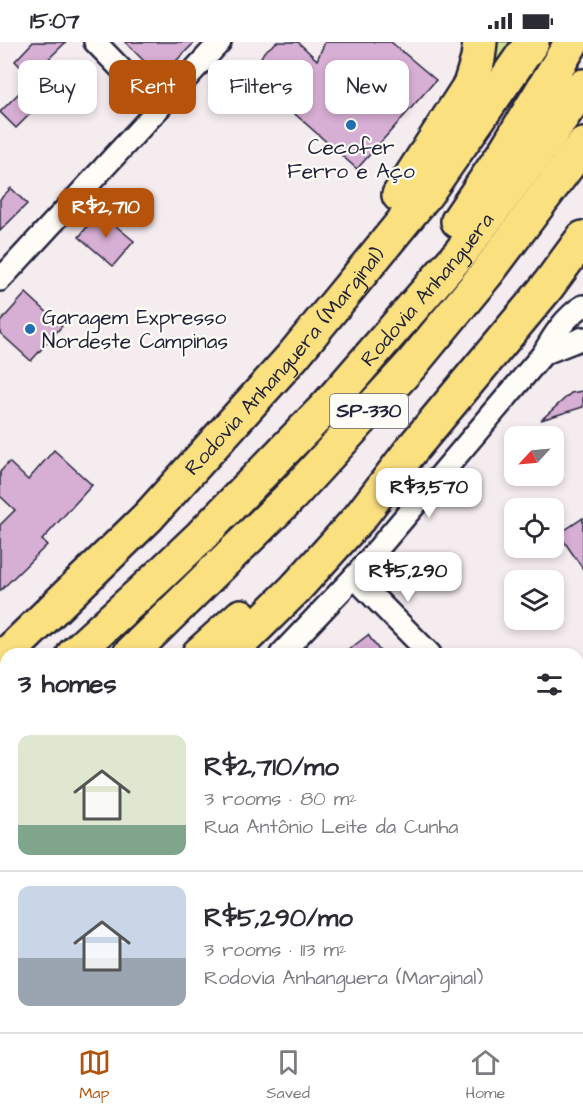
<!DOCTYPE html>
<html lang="en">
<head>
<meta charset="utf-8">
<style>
  body { margin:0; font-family:"Architects Daughter",sans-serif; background:#f2f2f3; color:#2b2b33; height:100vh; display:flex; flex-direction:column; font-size:22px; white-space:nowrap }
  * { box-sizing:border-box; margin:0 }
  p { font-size:20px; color:#7c7c81 }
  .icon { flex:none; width:33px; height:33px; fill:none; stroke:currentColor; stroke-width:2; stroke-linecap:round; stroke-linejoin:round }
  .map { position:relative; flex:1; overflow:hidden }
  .panel { position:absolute; left:0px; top:606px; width:584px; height:384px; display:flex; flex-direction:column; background:#fff; border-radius:18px 18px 0 0; box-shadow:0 3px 9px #0003 }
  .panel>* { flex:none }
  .banner { position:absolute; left:18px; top:18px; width:548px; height:54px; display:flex; gap:12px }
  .needle { width:39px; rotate:244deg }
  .fabs { position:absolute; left:504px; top:384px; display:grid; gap:12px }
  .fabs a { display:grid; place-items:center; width:60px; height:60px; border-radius:12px; background:#fff; box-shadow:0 3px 9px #0003; font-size:30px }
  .price { position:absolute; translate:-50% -51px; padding:0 14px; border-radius:12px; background:#fff; color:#222; font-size:20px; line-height:39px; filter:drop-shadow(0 2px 3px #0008) }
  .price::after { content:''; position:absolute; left:50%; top:36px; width:18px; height:14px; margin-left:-9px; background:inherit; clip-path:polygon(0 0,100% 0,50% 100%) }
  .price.active { background:#b45309; color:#fff }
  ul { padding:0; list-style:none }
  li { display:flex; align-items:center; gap:18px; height:150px; padding:0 18px }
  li+li { border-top:2px solid #e1e1e2 }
  li span { display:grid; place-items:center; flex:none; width:168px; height:120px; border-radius:12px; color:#555 }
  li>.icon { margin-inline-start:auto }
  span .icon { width:72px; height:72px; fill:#fffc; stroke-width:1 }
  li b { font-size:26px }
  h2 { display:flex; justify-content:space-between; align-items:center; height:72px; padding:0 18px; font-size:26px }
  .pill { padding:0 21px; border-radius:12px; background:#fff; box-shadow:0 3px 9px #0003; font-size:21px; line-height:54px }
  .pill.active { background:#b45309; color:#fff }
  .status { display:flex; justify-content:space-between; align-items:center; height:42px; padding:0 30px; background:#fff; direction:ltr }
  .status svg { height:16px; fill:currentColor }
  .dock { display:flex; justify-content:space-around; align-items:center; height:84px; border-top:2px solid #e1e1e2; background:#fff; font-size:16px; color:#7c7c81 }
  .dock a { display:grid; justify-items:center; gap:3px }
  .dock .active { color:#b45309 }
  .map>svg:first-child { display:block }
  .green { fill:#d2de91; stroke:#7a8066; stroke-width:1.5 }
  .building { fill:#d7aed4; stroke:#22223b; stroke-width:1.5 }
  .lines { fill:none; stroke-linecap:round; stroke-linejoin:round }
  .street-casing { stroke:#22223b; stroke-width:26 }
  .highway-casing { stroke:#22223b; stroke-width:38 }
  .street { stroke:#fdfcf7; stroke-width:21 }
  .highway { stroke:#fbe080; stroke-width:33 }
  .poi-dot { fill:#1f6fb2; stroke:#fdfcf7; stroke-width:2 }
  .labels { text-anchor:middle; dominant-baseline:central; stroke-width:4.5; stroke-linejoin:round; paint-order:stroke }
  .shield { fill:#fdfcf7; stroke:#646373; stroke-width:1.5 }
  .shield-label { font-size:20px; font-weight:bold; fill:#22223b }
  .poi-label { font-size:21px; fill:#22223b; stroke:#fdfcf7 }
  .street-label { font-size:21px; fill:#22223b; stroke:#fdfcf7 }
</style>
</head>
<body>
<div class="status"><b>15:07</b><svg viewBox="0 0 49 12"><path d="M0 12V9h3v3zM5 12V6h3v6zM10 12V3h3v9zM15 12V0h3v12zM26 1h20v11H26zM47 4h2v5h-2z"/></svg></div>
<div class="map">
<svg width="583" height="990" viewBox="0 0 583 990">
  <rect width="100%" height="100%" fill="#f5ecf0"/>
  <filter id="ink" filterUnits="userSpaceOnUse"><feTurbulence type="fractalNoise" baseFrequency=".0167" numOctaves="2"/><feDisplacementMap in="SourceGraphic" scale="12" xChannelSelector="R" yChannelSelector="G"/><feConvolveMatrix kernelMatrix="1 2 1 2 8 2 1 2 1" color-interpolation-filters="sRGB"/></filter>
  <g filter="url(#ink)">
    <!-- green -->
    <polygon class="green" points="494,0 517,0 486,42"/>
    <!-- building -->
    <g class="building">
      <polygon points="33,0 66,0 30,35 15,19"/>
      <polygon points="125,0 195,0 160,35"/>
      <polygon points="277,0 298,0 317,18 325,0 391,0 436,38 357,127 251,33 264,10"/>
      <polygon points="30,40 46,56 16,86 0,70"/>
      <polygon points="11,146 27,162 0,189 0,157"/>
      <polygon points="99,170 134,199 113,224 79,195"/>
      <polygon points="26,251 62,284 31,319 0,291 0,280"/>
      <polygon points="583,349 583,365 541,378 571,351"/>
      <polygon points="54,408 92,443 42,498 47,503 0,549 0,483 15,468 0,454 0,430 9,420 28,438"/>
      <polygon points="583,476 583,527 559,492"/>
      <polygon points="368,593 382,612 343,612"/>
    </g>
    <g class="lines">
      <defs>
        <g id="street">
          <polyline points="95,0 159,66"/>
          <polyline points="0,238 220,0"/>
          <polyline points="543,312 583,296"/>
          <polyline points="354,535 430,612"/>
          <path d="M281,612L354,535L543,312C553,294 565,275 583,264"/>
          <polyline points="578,858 583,867"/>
          <polyline points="0,897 0,888 6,877"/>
          <polyline points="0,900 6,919"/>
        </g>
        <g id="highway">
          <polyline points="399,153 470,43 478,17 480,0"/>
          <polyline points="458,179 504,111 572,0"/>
          <path id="s1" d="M7,612L148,475L293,314L426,152L532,0"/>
          <path id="s2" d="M74,612L156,537L200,495L327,364L461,210L549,94L583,44"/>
          <polyline points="130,612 291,454 411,323 486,232 583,103"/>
          <polyline points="199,612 241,574"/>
          <polyline points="229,612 295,547 360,475 412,407 547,245 583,196"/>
          <polyline points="0,679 6,673"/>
          <polyline points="0,735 6,729"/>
          <polyline points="0,770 6,765"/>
          <polyline points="0,818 6,813"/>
        </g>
      </defs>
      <!-- street casing -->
      <use href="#street" class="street-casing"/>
      <!-- highway casing -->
      <use href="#highway" class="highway-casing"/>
      <!-- street -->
      <use href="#street" class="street"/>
      <!-- highway -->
      <use href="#highway" class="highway"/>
    </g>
  </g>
  <!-- markers -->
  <g class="poi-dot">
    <circle cx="351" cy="83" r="6"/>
    <circle cx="30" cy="287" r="6"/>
  </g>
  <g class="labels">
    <!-- shield labels -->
    <rect class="shield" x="330" y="352" width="78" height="34" rx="4.5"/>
    <g class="shield-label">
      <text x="369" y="369">SP-330</text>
    </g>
    <!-- poi labels -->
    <g class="poi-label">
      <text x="351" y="105">Cecofer<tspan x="351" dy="24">Ferro e Aço</tspan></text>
      <text x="42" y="275" text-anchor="start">Garagem Expresso<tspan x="42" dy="24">Nordeste Campinas</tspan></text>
    </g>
    <!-- street labels -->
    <g class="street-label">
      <text stroke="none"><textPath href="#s2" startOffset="508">Rodovia Anhanguera</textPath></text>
      <text stroke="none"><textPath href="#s1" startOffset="404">Rodovia Anhanguera (Marginal)</textPath></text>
    </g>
  </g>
</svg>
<div class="fabs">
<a><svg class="needle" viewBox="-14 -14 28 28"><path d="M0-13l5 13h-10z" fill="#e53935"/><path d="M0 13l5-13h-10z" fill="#7c7c81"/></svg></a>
<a><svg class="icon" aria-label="locate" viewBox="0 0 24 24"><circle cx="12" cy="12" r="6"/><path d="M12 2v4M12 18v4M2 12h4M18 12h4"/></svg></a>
<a><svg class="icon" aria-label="layers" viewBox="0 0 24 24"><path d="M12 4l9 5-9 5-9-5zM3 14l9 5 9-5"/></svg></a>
</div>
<b class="price active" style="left:106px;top:197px">R$2,710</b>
<b class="price" style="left:429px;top:477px">R$3,570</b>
<b class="price" style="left:408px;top:561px">R$5,290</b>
<div class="banner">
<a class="pill">Buy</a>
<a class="pill active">Rent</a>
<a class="pill">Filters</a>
<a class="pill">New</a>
</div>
<section class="panel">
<h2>3 homes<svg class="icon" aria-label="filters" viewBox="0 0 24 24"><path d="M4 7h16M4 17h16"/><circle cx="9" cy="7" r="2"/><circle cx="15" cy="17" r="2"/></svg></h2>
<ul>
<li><span style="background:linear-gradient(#dfe7d0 75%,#7fa58c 0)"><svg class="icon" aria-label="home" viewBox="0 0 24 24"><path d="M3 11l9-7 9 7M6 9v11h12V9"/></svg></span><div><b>R$2,710/mo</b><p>3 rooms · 80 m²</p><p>Rua Antônio Leite da Cunha</p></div></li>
<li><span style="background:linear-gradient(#c9d6e8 60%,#9aa5b1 0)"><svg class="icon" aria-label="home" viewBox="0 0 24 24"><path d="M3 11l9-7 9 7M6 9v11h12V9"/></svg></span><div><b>R$5,290/mo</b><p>3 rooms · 113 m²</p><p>Rodovia Anhanguera (Marginal)</p></div></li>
</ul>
</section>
</div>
<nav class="dock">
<a class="active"><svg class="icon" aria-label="map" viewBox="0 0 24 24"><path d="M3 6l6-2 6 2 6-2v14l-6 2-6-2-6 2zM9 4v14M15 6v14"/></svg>Map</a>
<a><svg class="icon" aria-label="saved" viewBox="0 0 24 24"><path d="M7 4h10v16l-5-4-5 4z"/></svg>Saved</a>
<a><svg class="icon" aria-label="home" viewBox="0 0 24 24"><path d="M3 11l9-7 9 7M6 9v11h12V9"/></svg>Home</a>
</nav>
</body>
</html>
